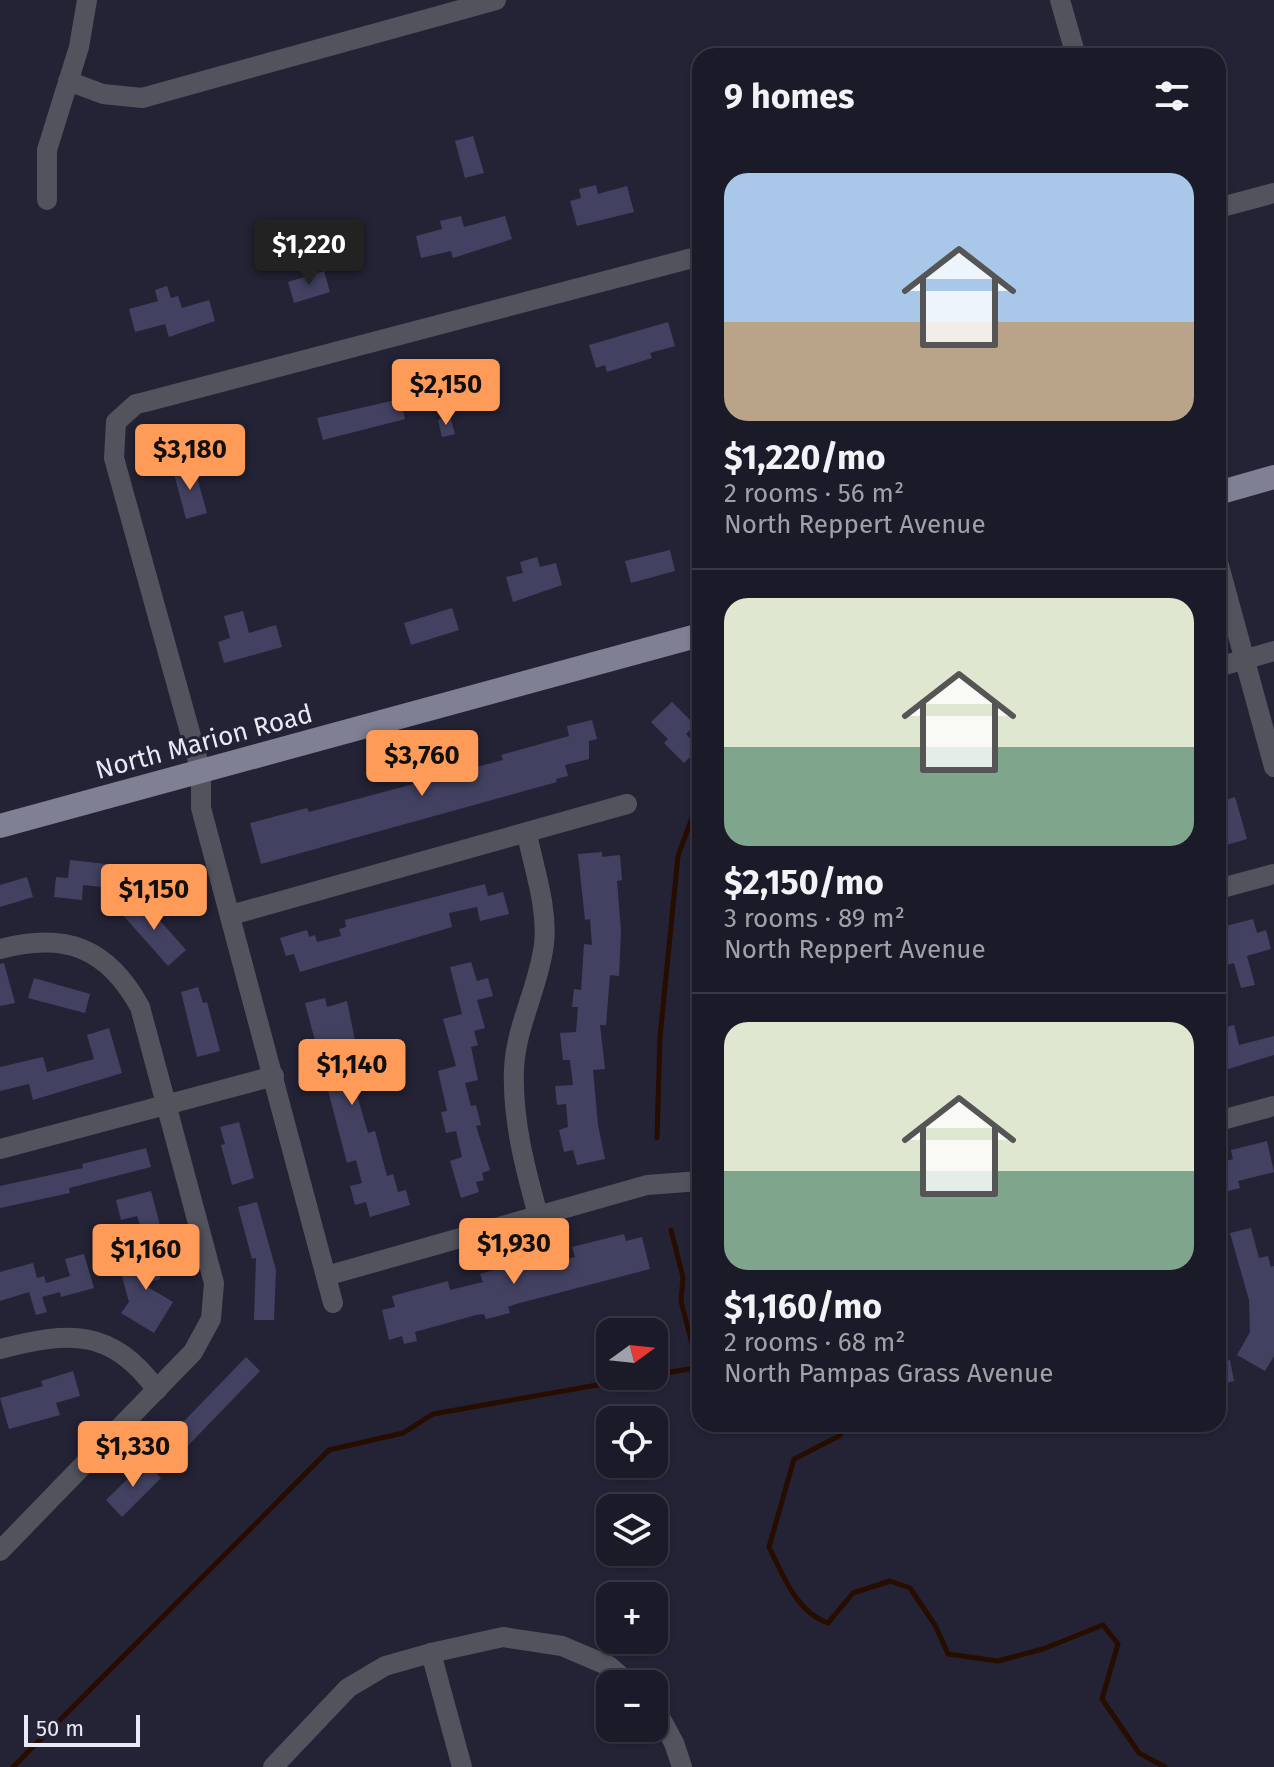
<!DOCTYPE html>
<html lang="en">
<head>
<meta charset="utf-8">
<style>
  body { margin:0; font-family:"Fira Sans",sans-serif; background:#242330; color:#f1f3f6; height:100vh; display:flex; flex-direction:column; font-size:30px; white-space:nowrap }
  * { box-sizing:border-box; margin:0 }
  p { font-size:26px; color:#a0a1a8 }
  .icon { flex:none; width:44px; height:44px; fill:none; stroke:currentColor; stroke-width:2; stroke-linecap:round; stroke-linejoin:round }
  .map { position:relative; flex:1; overflow:hidden }
  .sheet { position:absolute; left:692px; top:48px; width:534px; height:1384px; display:flex; flex-direction:column; background:#1b1a28; border-radius:24px; box-shadow:0 2px 6px #0004,0 0 0 2px #393845 }
  .sheet>* { flex:none }
  .needle { width:52px; rotate:75deg }
  .buttons { position:absolute; left:596px; top:1318px; display:grid; gap:16px }
  .buttons a { display:grid; place-items:center; width:72px; height:72px; border-radius:16px; background:#1b1a28; box-shadow:0 2px 6px #0004,0 0 0 2px #393845; font-size:40px }
  .scale { position:absolute; left:24px; bottom:20px; width:116px; box-sizing:border-box; padding-left:8px; border:4px solid #e9e9f6; border-top:0; font-size:22px; line-height:28px; white-space:nowrap; color:#e9e9f6; -webkit-text-stroke:6px #242336; paint-order:stroke }
  .price { position:absolute; translate:-50% -68px; padding:0 18px; border-radius:8px; background:#ff9b59; color:#111; font-size:26px; line-height:52px; filter:drop-shadow(0 2px 4px #0008) }
  .price::after { content:''; position:absolute; left:50%; top:48px; width:24px; height:18px; margin-left:-12px; background:inherit; clip-path:polygon(0 0,100% 0,50% 100%) }
  .price.selected { background:#222; color:#fff }
  ul { padding:0; list-style:none }
  li { display:grid; align-content:center; gap:16px; height:424px; padding:0 32px }
  li+li { border-top:2px solid #393845 }
  li span { display:grid; place-items:center; height:248px; border-radius:24px; color:#555 }
  li>.icon { margin-inline-start:auto }
  span .icon { width:144px; height:144px; fill:#fffc; stroke-width:1 }
  li b { font-size:34px }
  h2 { display:flex; justify-content:space-between; align-items:center; height:96px; padding:0 32px; font-size:34px }
  .map>svg:first-child { display:block }
  .lines { fill:none; stroke-linecap:round; stroke-linejoin:round }
  .stream { stroke:#270c00; stroke-width:5 }
  .building { fill:#424161 }
  .minor { stroke:#53535d; stroke-width:20 }
  .major { stroke:#808094; stroke-width:24 }
  .labels { text-anchor:middle; dominant-baseline:central; stroke-width:6; stroke-linejoin:round; paint-order:stroke }
  .street-label { font-size:26px; fill:#e9e9f6; stroke:#242336 }
</style>
</head>
<body>
<div class="map">
<svg width="1274" height="1767" viewBox="0 0 1274 1767">
  <rect width="100%" height="100%" fill="#242336"/>
  <g class="lines">
    <!-- stream -->
    <g class="stream">
      <polyline points="657,1138 660,1037 678,856 700,796"/>
      <polyline points="671,1230 683,1277 681,1301 698,1367"/>
      <polyline points="654,1375 700,1367"/>
      <path d="M848,1424L839,1436L794,1459L769,1547C783,1575 796,1612 828,1623L853,1593L890,1581L910,1588L935,1625L948,1654L998,1661L1043,1649L1103,1625L1118,1644L1102,1699L1139,1753L1165,1767"/>
      <polyline points="13,1767 329,1450 403,1433 433,1414 648,1376"/>
    </g>
  </g>
  <!-- building -->
  <g class="building">
    <polygon points="473,136 484,173 465,178 455,141"/>
    <polygon points="596,185 598,194 627,186 634,212 577,226 570,201 581,198 579,189"/>
    <polygon points="461,216 464,227 505,216 512,239 453,258 451,251 421,258 416,236 442,229 440,221"/>
    <polygon points="324,271 330,292 294,303 288,282"/>
    <polygon points="167,286 171,298 178,296 182,308 209,300 215,321 169,337 165,324 135,332 129,309 158,301 155,290"/>
    <polygon points="668,322 675,346 650,353 652,358 607,372 605,365 596,368 589,345"/>
    <polygon points="400,399 405,419 323,440 317,418"/>
    <polygon points="450,416 455,434 442,437 438,420"/>
    <polygon points="193,464 207,513 186,519 173,470"/>
    <polygon points="670,550 675,571 631,583 625,561"/>
    <polygon points="537,557 540,567 556,563 562,585 513,602 506,577 523,573 520,562"/>
    <polygon points="452,608 459,630 411,645 404,623"/>
    <polygon points="243,611 249,633 276,625 282,647 224,663 218,642 230,638 224,616"/>
    <polygon points="672,702 695,725 686,734 699,748 684,763 664,743 668,739 651,722"/>
    <polygon points="592,720 597,739 589,741 589,759 565,765 568,776 556,779 557,782 261,864 250,823 307,808 309,812 503,760 501,755 569,736 567,726"/>
    <polygon points="1235,797 1247,839 1223,846 1218,829 1218,820 1224,818 1219,802"/>
    <polygon points="602,852 602,857 620,855 622,880 617,881 621,931 619,976 610,975 606,1025 600,1025 605,1069 593,1070 598,1125 605,1159 577,1165 573,1150 564,1152 559,1130 568,1127 566,1104 557,1105 555,1086 573,1085 570,1060 563,1060 560,1033 576,1032 578,1007 572,1007 574,989 581,990 584,944 592,945 590,919 585,920 578,854"/>
    <polygon points="70,860 124,866 121,889 83,885 82,900 54,897 56,877 68,878"/>
    <polygon points="27,877 33,897 0,907 0,885"/>
    <polygon points="485,884 488,896 503,892 509,914 480,921 477,907 449,913 452,927 300,972 294,954 286,956 280,938 307,930 309,937 315,935 317,942 341,936 339,929 346,927 345,920"/>
    <polygon points="140,898 186,950 168,966 122,914"/>
    <polygon points="1253,919 1257,933 1266,930 1271,949 1247,956 1255,985 1241,988 1234,963 1218,967 1218,928"/>
    <polygon points="471,962 477,981 488,978 493,996 477,1000 485,1028 474,1031 478,1045 471,1047 478,1080 465,1083 471,1106 476,1105 481,1125 476,1126 490,1170 482,1173 484,1180 476,1182 479,1192 461,1198 450,1161 462,1157 456,1131 446,1133 441,1112 447,1111 438,1071 456,1066 443,1019 462,1014 450,967"/>
    <polygon points="4,963 15,1003 0,1006 0,964"/>
    <polygon points="34,978 90,994 85,1013 28,998"/>
    <polygon points="198,987 203,1003 207,1002 220,1051 197,1057 181,992"/>
    <polygon points="325,998 327,1007 347,1001 362,1075 352,1078 368,1133 375,1131 387,1176 393,1174 398,1192 406,1190 410,1205 370,1217 366,1202 355,1205 350,1186 362,1183 356,1160 347,1163 305,1003"/>
    <polygon points="1234,1025 1239,1045 1274,1036 1274,1055 1225,1070 1221,1053 1218,1053 1218,1029"/>
    <polygon points="109,1028 122,1073 33,1100 29,1084 0,1091 0,1067 43,1057 47,1072 94,1059 87,1035"/>
    <polygon points="239,1122 254,1178 232,1185 221,1145 225,1144 220,1127"/>
    <polygon points="1267,1141 1274,1172 1238,1181 1240,1188 1224,1192 1218,1163 1233,1159 1231,1150"/>
    <polygon points="146,1148 151,1167 69,1188 70,1193 0,1208 0,1186 83,1168 82,1164"/>
    <polygon points="151,1191 160,1225 142,1230 137,1216 121,1220 116,1200"/>
    <polygon points="257,1202 276,1270 274,1320 254,1320 256,1258 252,1259 238,1207"/>
    <polygon points="1251,1228 1259,1258 1268,1256 1271,1267 1274,1266 1274,1356 1265,1371 1237,1355 1250,1332 1249,1300 1230,1233"/>
    <polygon points="624,1234 626,1241 642,1237 650,1269 516,1304 508,1307 510,1313 486,1319 484,1314 476,1315 415,1332 417,1341 404,1344 402,1336 389,1340 382,1310 395,1307 392,1296 448,1281 450,1290 483,1282 480,1274 534,1258 535,1262 551,1258 552,1263 575,1257 572,1247"/>
    <polygon points="168,1251 172,1269 159,1273 160,1279 143,1284 173,1302 154,1333 121,1313 129,1302 120,1269 153,1261 152,1255"/>
    <polygon points="84,1254 94,1288 61,1297 60,1292 42,1297 47,1312 36,1315 29,1292 0,1301 0,1272 33,1263 37,1278 44,1276 46,1283 70,1276 65,1259"/>
    <polygon points="246,1357 260,1371 176,1458 162,1444"/>
    <polygon points="1230,1360 1234,1381 1218,1385 1218,1363"/>
    <polygon points="73,1371 80,1396 56,1403 60,1415 9,1429 0,1398 43,1386 41,1381"/>
    <polygon points="145,1462 161,1478 122,1517 106,1500"/>
  </g>
  <g class="lines">
    <!-- minor -->
    <g class="minor">
      <polyline points="1060,0 1076,56"/>
      <polyline points="68,81 103,94 142,98 496,0"/>
      <polyline points="47,200 47,150 79,47 87,0"/>
      <polyline points="1218,208 1274,193"/>
      <polyline points="1218,562 1274,767"/>
      <polyline points="1218,667 1274,651"/>
      <path d="M527,834C534,869 548,908 544,944C539,987 516,1025 514,1069C512,1119 525,1168 538,1215"/>
      <polyline points="1218,889 1274,874"/>
      <polyline points="231,915 627,804"/>
      <path d="M0,949C65,932 107,947 140,1007L214,1283L211,1319L193,1352L0,1551"/>
      <polyline points="1218,1121 1274,1106"/>
      <polyline points="0,1149 274,1076"/>
      <polyline points="326,1276 647,1185 700,1181"/>
      <polyline points="333,1303 201,808 201,772 114,458 116,422 136,404 145,402 700,256"/>
      <path d="M0,1349C70,1331 111,1328 157,1390"/>
      <polyline points="431,1653 462,1767"/>
      <polyline points="654,1706 674,1743 682,1767"/>
      <polyline points="273,1767 348,1688 385,1666 431,1653 503,1637 562,1646 609,1666 630,1684"/>
    </g>
    <!-- major -->
    <g class="major">
      <polyline points="1218,493 1274,477"/>
      <polyline points="0,826 700,635"/>
    </g>
  </g>
  <g class="labels">
    <!-- street labels -->
    <g class="street-label">
      <text transform="translate(204 742) rotate(-15)">North Marion Road</text>
    </g>
  </g>
</svg>
<div class="buttons">
<a><svg class="needle" viewBox="-14 -14 28 28"><path d="M0-13l5 13h-10z" fill="#e53935"/><path d="M0 13l5-13h-10z" fill="#a0a1a8"/></svg></a>
<a><svg class="icon" aria-label="locate" viewBox="0 0 24 24"><circle cx="12" cy="12" r="6"/><path d="M12 2v4M12 18v4M2 12h4M18 12h4"/></svg></a>
<a><svg class="icon" aria-label="layers" viewBox="0 0 24 24"><path d="M12 4l9 5-9 5-9-5zM3 14l9 5 9-5"/></svg></a>
<a>+</a>
<a>−</a>
</div>
<div class="scale">50 m</div>
<b class="price selected" style="left:309px;top:287px">$1,220</b>
<b class="price" style="left:446px;top:427px">$2,150</b>
<b class="price" style="left:190px;top:492px">$3,180</b>
<b class="price" style="left:422px;top:798px">$3,760</b>
<b class="price" style="left:154px;top:932px">$1,150</b>
<b class="price" style="left:352px;top:1107px">$1,140</b>
<b class="price" style="left:514px;top:1286px">$1,930</b>
<b class="price" style="left:146px;top:1292px">$1,160</b>
<b class="price" style="left:133px;top:1489px">$1,330</b>
<section class="sheet">
<h2>9 homes<svg class="icon" aria-label="filters" viewBox="0 0 24 24"><path d="M4 7h16M4 17h16"/><circle cx="9" cy="7" r="2"/><circle cx="15" cy="17" r="2"/></svg></h2>
<ul>
<li><span style="background:linear-gradient(#a9c7e8 60%,#b9a48a 0)"><svg class="icon" aria-label="home" viewBox="0 0 24 24"><path d="M3 11l9-7 9 7M6 9v11h12V9"/></svg></span><div><b>$1,220/mo</b><p>2 rooms · 56 m²</p><p>North Reppert Avenue</p></div></li>
<li><span style="background:linear-gradient(#dfe7d0 60%,#7fa58c 0)"><svg class="icon" aria-label="home" viewBox="0 0 24 24"><path d="M3 11l9-7 9 7M6 9v11h12V9"/></svg></span><div><b>$2,150/mo</b><p>3 rooms · 89 m²</p><p>North Reppert Avenue</p></div></li>
<li><span style="background:linear-gradient(#dfe7d0 60%,#7fa58c 0)"><svg class="icon" aria-label="home" viewBox="0 0 24 24"><path d="M3 11l9-7 9 7M6 9v11h12V9"/></svg></span><div><b>$1,160/mo</b><p>2 rooms · 68 m²</p><p>North Pampas Grass Avenue</p></div></li>
</ul>
</section>
</div>
</body>
</html>
